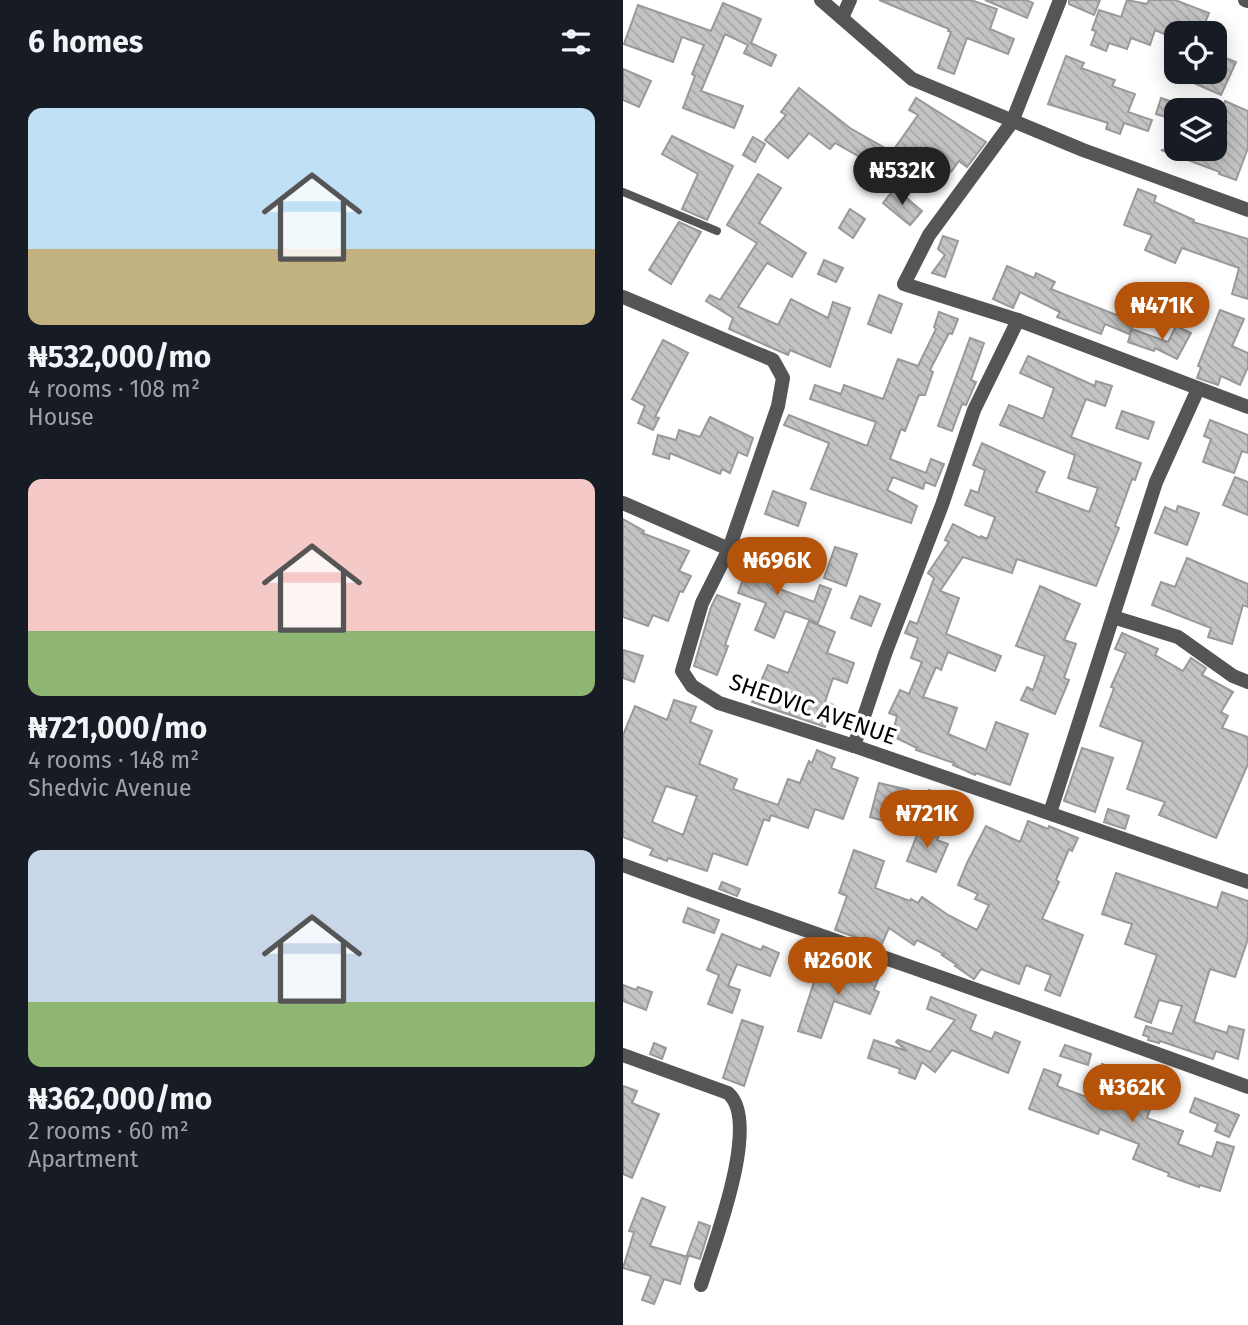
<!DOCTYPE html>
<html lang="en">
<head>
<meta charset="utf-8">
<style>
  body { margin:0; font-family:"Fira Sans",sans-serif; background:#242831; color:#f1f3f6; height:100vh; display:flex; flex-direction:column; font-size:26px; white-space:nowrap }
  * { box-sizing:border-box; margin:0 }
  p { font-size:23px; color:#9ea1a6 }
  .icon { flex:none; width:38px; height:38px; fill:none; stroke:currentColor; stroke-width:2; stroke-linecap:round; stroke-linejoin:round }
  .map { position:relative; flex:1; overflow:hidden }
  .drawer { display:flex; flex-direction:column; background:#171b24; width:623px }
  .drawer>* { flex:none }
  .controls { position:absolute; left:541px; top:21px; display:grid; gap:14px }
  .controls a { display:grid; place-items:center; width:63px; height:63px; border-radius:14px; background:#171b24; box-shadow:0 4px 18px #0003; font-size:35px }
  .price { position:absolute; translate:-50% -60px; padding:0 16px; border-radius:24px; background:#b45309; color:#fff; font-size:23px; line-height:46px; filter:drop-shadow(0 2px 4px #0008) }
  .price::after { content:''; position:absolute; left:50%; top:42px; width:21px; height:16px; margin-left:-10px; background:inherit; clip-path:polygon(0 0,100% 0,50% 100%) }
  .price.current { background:#222; color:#fff }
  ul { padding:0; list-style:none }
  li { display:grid; align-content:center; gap:14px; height:371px; padding:0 28px }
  li span { display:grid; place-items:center; height:217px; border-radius:14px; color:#555 }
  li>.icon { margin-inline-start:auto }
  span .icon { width:126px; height:126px; fill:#fffc; stroke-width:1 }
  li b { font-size:30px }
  h2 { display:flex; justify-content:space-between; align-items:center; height:84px; padding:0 28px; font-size:30px }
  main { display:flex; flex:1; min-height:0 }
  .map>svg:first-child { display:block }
  .building { fill:url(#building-back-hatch); stroke:#999; stroke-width:2; fill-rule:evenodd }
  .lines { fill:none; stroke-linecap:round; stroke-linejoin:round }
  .service { stroke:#555; stroke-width:8 }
  .minor { stroke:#555; stroke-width:14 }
  .labels { text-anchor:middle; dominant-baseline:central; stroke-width:7; stroke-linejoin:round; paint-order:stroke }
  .street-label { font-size:23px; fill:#000; stroke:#fff }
</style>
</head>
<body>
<main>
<section class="drawer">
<h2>6 homes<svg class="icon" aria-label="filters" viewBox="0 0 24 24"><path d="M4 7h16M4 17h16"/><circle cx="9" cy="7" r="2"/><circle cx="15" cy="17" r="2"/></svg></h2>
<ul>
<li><span style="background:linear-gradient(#bfe0f5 65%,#c2b280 0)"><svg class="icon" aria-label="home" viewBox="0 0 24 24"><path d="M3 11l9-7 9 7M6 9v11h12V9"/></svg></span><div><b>₦532,000/mo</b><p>4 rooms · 108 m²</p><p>House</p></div></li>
<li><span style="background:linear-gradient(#f6c9c9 70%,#8fb573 0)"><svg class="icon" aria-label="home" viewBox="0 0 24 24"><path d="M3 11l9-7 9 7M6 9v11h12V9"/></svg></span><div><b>₦721,000/mo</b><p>4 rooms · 148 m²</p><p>Shedvic Avenue</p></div></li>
<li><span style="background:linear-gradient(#c9d6e8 70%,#8fb573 0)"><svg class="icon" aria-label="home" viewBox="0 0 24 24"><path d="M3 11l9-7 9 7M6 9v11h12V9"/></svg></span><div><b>₦362,000/mo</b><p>2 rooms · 60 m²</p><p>Apartment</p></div></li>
</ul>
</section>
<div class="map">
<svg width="625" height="1325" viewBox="0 0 625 1325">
  <defs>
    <pattern id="building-back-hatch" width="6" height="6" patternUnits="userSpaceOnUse" patternTransform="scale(1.75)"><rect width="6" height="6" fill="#c4c4c4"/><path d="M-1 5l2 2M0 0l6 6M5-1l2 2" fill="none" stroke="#a7a7a7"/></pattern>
  </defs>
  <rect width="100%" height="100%" fill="#fff"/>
  <!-- building -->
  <g class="building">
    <polygon points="256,0 348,0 374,9 367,29 391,39 385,54 344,38 331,74 315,68 328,32 325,31 326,29"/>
    <polygon points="362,0 403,0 410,3 404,18"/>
    <polygon points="446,0 477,0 471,15 446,4"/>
    <polygon points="504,0 524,4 526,0 552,0 586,13 578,33 553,33 553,39 532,30 527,45 508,38 504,49 486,43 483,51 468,45 473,31 469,30 476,10 498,17"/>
    <polygon points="100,3 138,19 128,43 153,55 148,66 121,53 125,45 102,34 78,91 120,106 111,128 60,108 72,76 69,74 81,45 59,37 50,62 1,44 15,5 88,31"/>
    <polygon points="592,54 613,62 598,95 566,81 570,72 592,72"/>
    <polygon points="443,56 461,63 458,68 492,80 489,86 512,94 505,112 529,120 525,131 501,123 497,134 483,129 485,123 425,104"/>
    <polygon points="0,69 28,81 16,107 0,100"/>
    <polygon points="176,88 227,128 269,152 295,115 286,110 293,98 363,142 344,167 336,161 328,172 303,155 286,180 256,160 253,166 212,143 207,149 186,133 165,158 142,140 163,115 158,112"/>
    <polygon points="538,98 553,103 553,120 533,114"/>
    <polygon points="602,101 625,111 625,148 613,180 596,174 597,172 538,150 592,149 592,125"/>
    <polygon points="49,136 110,166 84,220 59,209 75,174 39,154"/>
    <polygon points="130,137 142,144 132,162 120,155"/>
    <polygon points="135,174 158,188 136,223 183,253 169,277 144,263 115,307 155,325 168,299 205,318 210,302 227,308 207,367 167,350 165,355 106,329 110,318 83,301 87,295 97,300 134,243 104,225"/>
    <polygon points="272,188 299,211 287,225 260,203"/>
    <polygon points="515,189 533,196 531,202 571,220 570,222 625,239 625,299 609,294 616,268 559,248 552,263 522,250 529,235 501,225"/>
    <polygon points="227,209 242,219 230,238 216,228"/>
    <polygon points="56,222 78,232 48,284 26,270"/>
    <polygon points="320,236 335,241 322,277 309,273 322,255 315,249"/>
    <polygon points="201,260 220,268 213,282 195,274"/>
    <polygon points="384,266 411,278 413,273 432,282 428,289 511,322 506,334 482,324 478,334 434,317 437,312 397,292 390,308 370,299"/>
    <polygon points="256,295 279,304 268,333 245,324"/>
    <polygon points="597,310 621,319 609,346 625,353 625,367 617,385 598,376 595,385 574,378 578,367 575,366"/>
    <polygon points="316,312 335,319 329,334 326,333 307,370 310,372 302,395 296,395 282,431 278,429 267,459 303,473 308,459 321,464 312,486 302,482 300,489 270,477 264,490 294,506 288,523 188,489 206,443 161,425 166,415 244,446 253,422 187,399 192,385 218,394 221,385 260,399 275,359 295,366 313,329 311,327"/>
    <polygon points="553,326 568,333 554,359 532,348 531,351 505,342 509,329 545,342"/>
    <polygon points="347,338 361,343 348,380 353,382 343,405 339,404 329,431 315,426"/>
    <polygon points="40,340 65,353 32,417 36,418 30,430 15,423 22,406 9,399"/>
    <polygon points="405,356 472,386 473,381 489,386 482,406 463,399 448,437 518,463 512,480 509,479 492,526 496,528 473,586 394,559 389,573 340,557 317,591 336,598 323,634 378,656 372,671 325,652 318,670 313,667 300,697 334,708 325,734 363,750 373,722 405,734 387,785 353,773 352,775 330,765 331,763 293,750 294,748 269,736 274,716 266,713 277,690 286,694 299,662 288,658 295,638 282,633 287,621 294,624 311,578 305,573 326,542 322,540 330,524 357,538 358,536 364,539 372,517 342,505 348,490 355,493 362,470 350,465 359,443 422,472 413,492 466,512 475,488 445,478 452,455 377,425 386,405 420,419 431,388 397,373"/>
    <polygon points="499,411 531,422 525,439 493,428"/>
    <polygon points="87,417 130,438 124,456 115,452 107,473 99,469 97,474 47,453 46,459 30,454 35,435 53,440 56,430 77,437"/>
    <polygon points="587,420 625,435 625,453 619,451 611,473 580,462 588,439 581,436"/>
    <polygon points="612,477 625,482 625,515 600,505"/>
    <polygon points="150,491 183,503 175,526 142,514"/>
    <polygon points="555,506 576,513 564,545 532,533 542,507 553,512"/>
    <polygon points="0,519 21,531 19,533 66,551 56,571 68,576 60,592 57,591 45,621 30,615 25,626 0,617"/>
    <polygon points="212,547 234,554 223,586 201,578"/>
    <polygon points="124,556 161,571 154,588 191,602 197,585 208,589 195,623 162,611 151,638 132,630 143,603 115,593 122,574 118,572"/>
    <polygon points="564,558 625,584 625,607 620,605 609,644 585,637 588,628 529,605 538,582 552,587"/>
    <polygon points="417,586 457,604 441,640 453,644 441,678 446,680 432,714 398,700 404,687 410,690 422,656 393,646"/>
    <polygon points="94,595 117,604 102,645 105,646 94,675 71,666 88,607"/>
    <polygon points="237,596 257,604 248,626 228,618"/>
    <polygon points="186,621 212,632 204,653 231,663 224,683 210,678 202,702 211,705 202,727 129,702 145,665 165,673"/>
    <polygon points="499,633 535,649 532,655 560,671 568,658 583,668 579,675 610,692 598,712 605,716 599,728 625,737 625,764 593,838 536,815 542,802 504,789 520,742 477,726 491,688 488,687 503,653 492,649"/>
    <polygon points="0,650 20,656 11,682 0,678"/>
    <path d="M51,700L73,707L67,722L89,731L76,764L114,779L110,789L155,805L165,779L177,783L186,761L189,763L194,750L212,758L208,768L235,778L220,819L192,809L185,828L148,815L146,821L141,819L124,865L90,853L84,871L45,858L44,861L27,855L30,849L0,837V735L12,706L44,720ZM43,786L74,796L60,835L29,822Z"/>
    <polygon points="459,748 490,758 472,812 441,801"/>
    <polygon points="256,783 286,790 301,796 294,815 276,808 272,824 247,817"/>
    <polygon points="306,790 322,796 317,809 301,802"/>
    <polygon points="485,809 506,816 502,829 481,822"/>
    <polygon points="405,821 425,829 426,826 455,838 449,851 446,849 433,880 436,882 419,919 460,935 437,996 422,990 428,975 403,965 396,984 358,969 351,979 332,966 334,965 319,955 321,954 294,940 291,945 266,928 258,946 212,930 224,896 216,893 231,850 261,861 252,888 287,901 288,899 295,903 299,897 325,915 354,930 366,905 352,899 355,894 335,885 344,863 363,826 397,842"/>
    <polygon points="297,827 316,835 314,840 325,844 313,872 284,861"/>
    <polygon points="493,873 594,908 599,892 625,901 625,939 612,977 587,969 571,1022 604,1033 606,1026 621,1030 615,1059 593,1051 590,1059 537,1041 536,1043 525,1040 526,1037 520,1035 523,1026 549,1034 559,1006 536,1000 528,1023 512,1017 534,955 502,944 509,924 479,914"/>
    <polygon points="99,882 117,889 114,896 96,889"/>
    <polygon points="65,908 96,920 91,933 60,922"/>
    <polygon points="99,934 138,950 140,946 156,953 147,976 114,964 105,986 117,990 109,1013 85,1004 96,975 84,970"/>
    <polygon points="231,964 257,974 251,990 256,992 247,1014 211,1001 198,1038 175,1031 195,970 225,978"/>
    <polygon points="0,985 13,990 15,987 29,992 23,1010 0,1001"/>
    <polygon points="308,997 353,1015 347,1030 369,1039 372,1032 397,1042 385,1073 329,1050 312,1072 299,1062 292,1079 276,1073 277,1069 245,1058 251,1040 284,1051 273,1042 275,1040 307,1052 332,1020 304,1009"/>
    <polygon points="119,1020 140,1027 121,1086 100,1078"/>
    <polygon points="31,1043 43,1048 39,1059 27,1054"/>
    <polygon points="442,1045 468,1054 465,1065 437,1056"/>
    <polygon points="479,1064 536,1085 524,1118 560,1131 555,1144 589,1157 594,1142 611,1147 597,1191 577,1185 576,1187 545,1176 546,1173 510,1159 516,1144 477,1129 475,1134 406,1109 421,1069 438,1075 434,1086 466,1098"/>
    <polygon points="0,1086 14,1091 9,1103 36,1114 9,1178 0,1174"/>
    <polygon points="572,1098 616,1115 606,1137 592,1131 595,1124 567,1112"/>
    <polygon points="19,1198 42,1207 27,1246 65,1257 57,1284 41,1279 31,1304 19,1300 28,1276 0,1268 11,1232 6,1231"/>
    <polygon points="76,1222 87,1226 77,1259 64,1255"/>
  </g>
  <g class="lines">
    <!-- service -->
    <polyline class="service" points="0,192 94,231"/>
    <!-- minor -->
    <g class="minor">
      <polyline points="198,0 289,79 460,150 625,210"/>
      <polyline points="437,0 389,122 306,235 281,284 395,320 625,407"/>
      <polyline points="622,0 625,1"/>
      <polyline points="219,18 227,0"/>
      <polyline points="0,297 150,360 160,378 155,406 106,549 79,603 59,671 69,686 96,703 231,746 625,882"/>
      <polyline points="0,503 106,549"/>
      <polyline points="490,617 555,637 610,676 625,682"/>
      <polyline points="231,746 262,654 319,505 351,410 395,320"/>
      <polyline points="427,813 533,482 575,389"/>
      <path d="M0,865C208,941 418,1010 625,1087"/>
      <path d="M0,1055L105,1093C139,1122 90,1246 78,1285"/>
    </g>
  </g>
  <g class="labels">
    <!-- street labels -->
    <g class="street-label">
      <text transform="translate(190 709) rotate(19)">SHEDVIC AVENUE</text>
    </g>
  </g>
</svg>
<div class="controls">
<a><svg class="icon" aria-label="locate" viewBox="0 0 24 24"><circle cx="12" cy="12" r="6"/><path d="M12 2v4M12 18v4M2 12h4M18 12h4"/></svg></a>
<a><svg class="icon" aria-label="layers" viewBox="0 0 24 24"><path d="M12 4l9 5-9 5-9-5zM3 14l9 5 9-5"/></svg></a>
</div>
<b class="price current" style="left:279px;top:207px">₦532K</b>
<b class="price" style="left:539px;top:342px">₦471K</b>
<b class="price" style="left:154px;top:597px">₦696K</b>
<b class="price" style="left:304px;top:850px">₦721K</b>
<b class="price" style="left:215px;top:997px">₦260K</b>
<b class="price" style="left:509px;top:1124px">₦362K</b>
</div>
</main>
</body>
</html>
